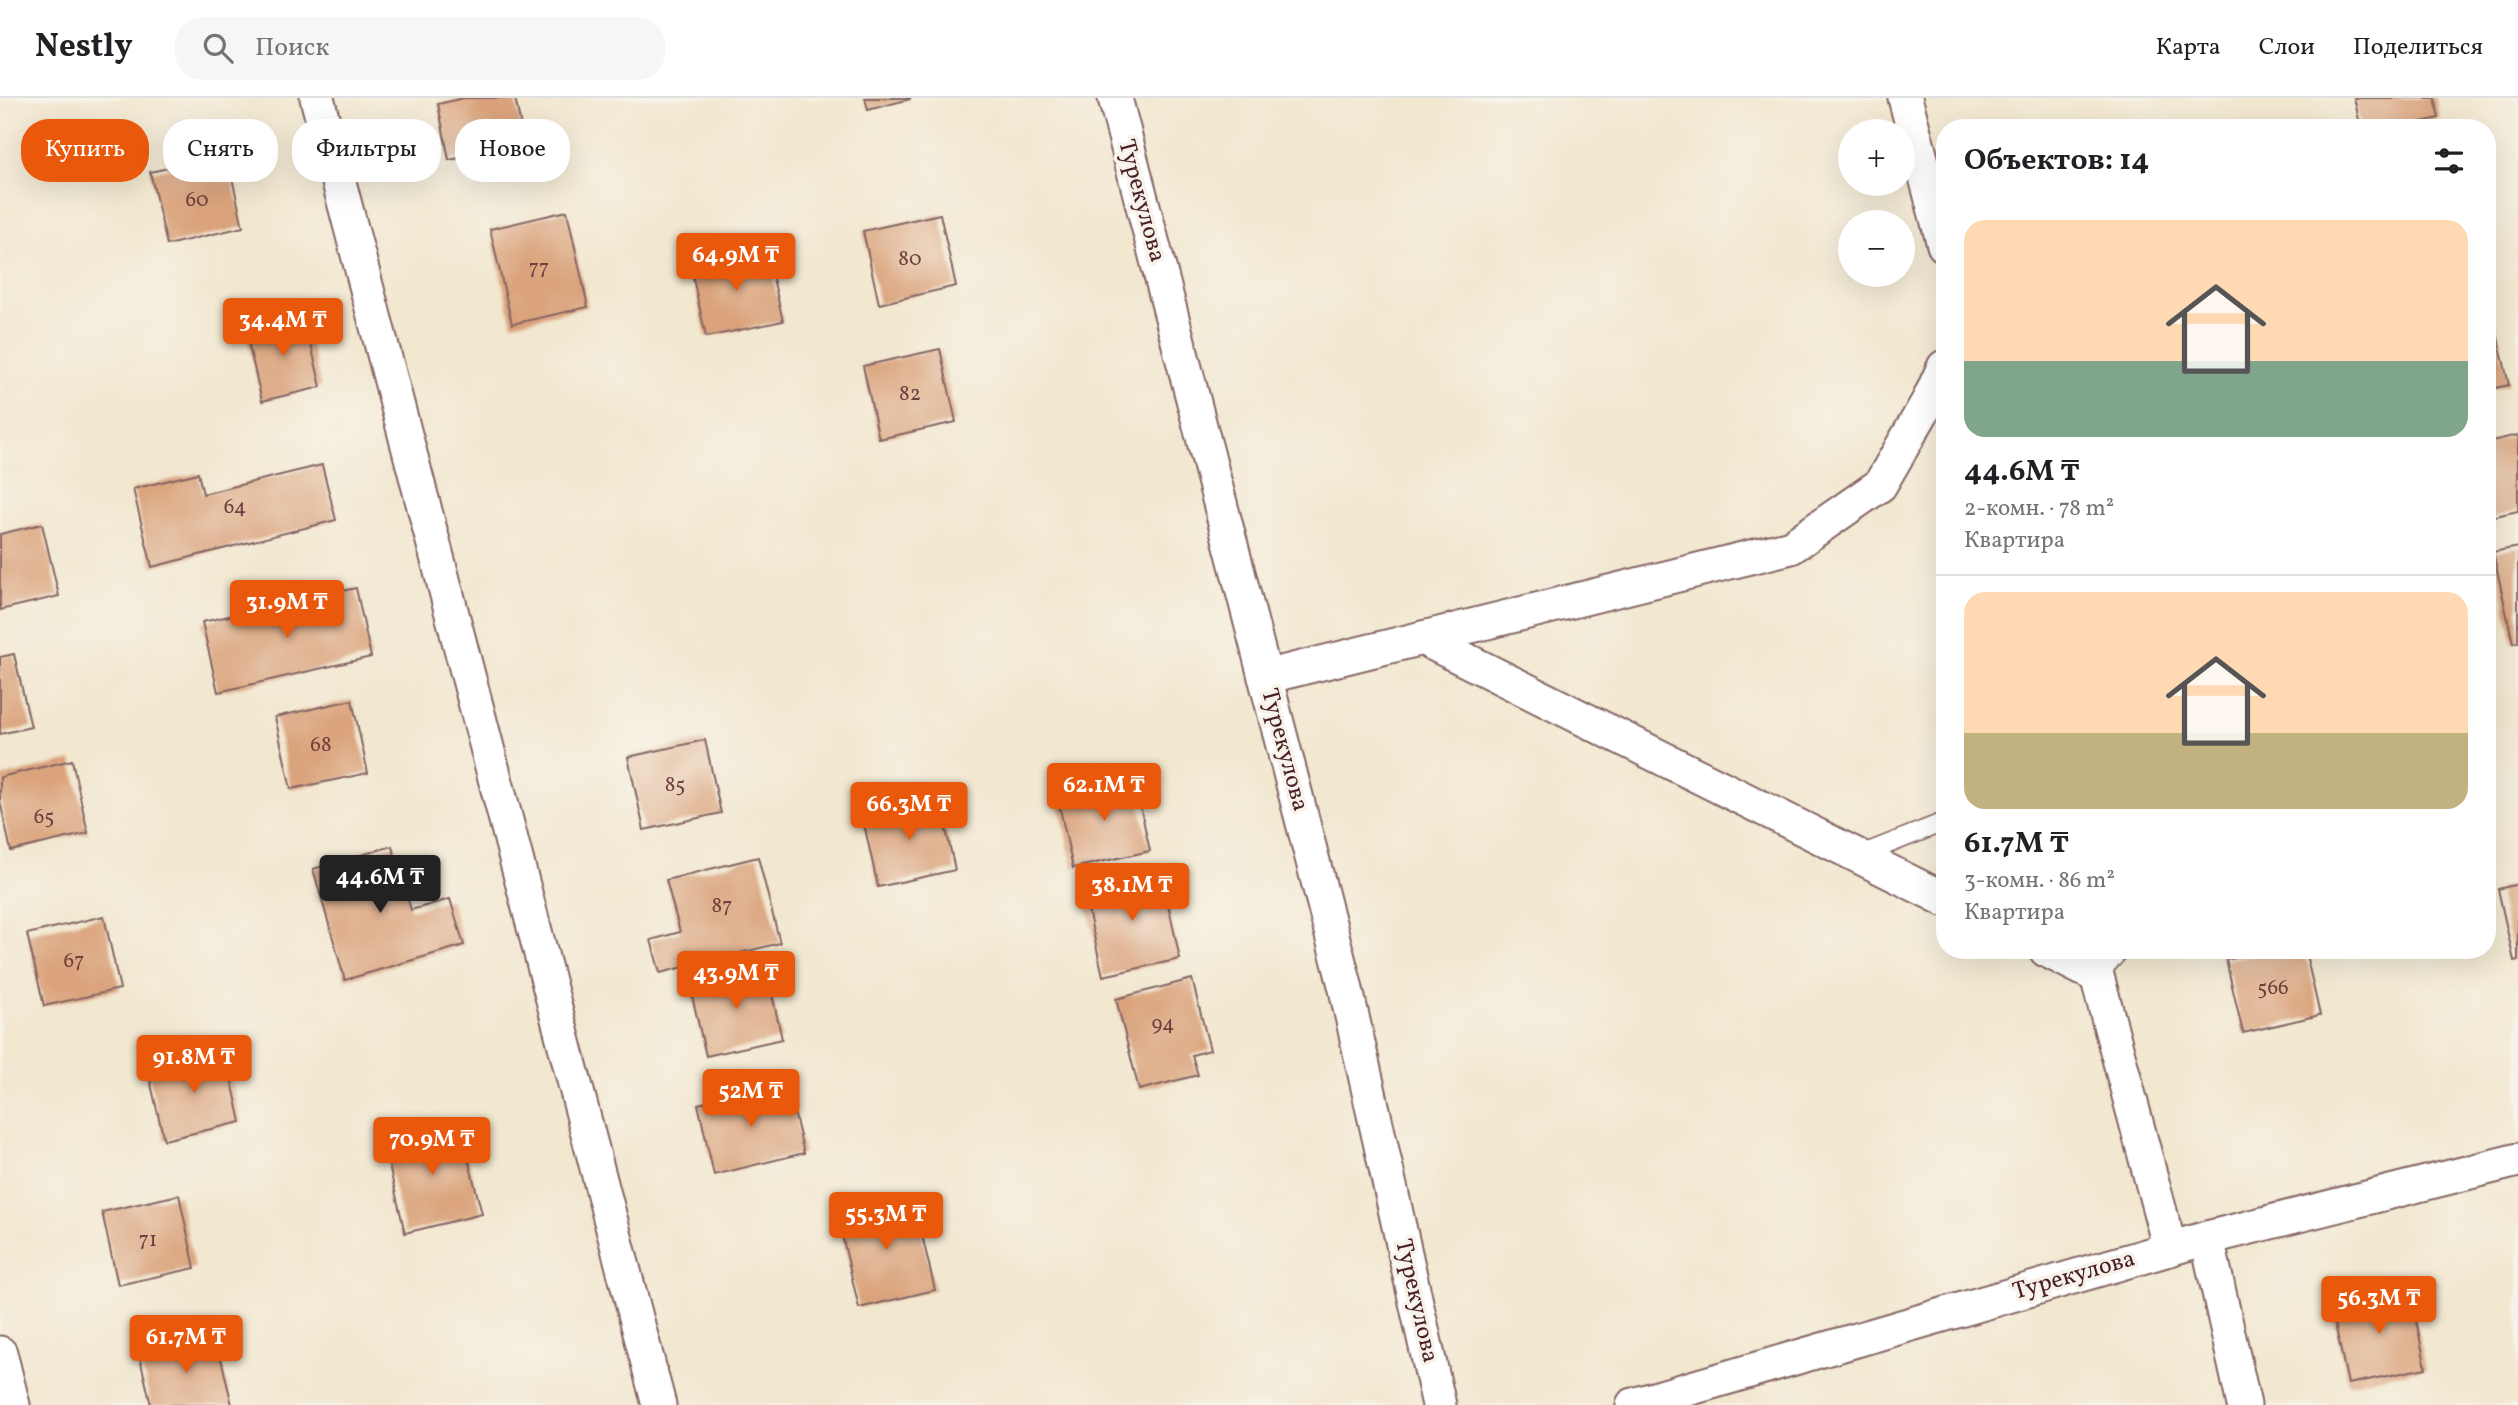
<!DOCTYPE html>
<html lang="ru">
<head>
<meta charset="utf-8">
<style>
  body { margin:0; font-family:Vollkorn,serif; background:#f6f6f6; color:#202124; height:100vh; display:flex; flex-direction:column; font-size:26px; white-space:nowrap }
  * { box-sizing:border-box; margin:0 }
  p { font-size:23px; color:#757577 }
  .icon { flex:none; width:38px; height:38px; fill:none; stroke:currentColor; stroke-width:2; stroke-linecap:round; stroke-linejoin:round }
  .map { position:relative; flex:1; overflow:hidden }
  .sheet { position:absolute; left:1936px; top:21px; width:560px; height:840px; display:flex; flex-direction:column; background:#fff; border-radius:28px; box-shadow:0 7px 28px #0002 }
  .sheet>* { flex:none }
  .banner { position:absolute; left:21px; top:21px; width:665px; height:63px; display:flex; gap:14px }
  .controls { position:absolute; left:1838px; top:21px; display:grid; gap:14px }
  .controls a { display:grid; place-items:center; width:77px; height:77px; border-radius:50%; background:#fff; box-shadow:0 7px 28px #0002; font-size:35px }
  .price { position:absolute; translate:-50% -60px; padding:0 16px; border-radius:7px; background:#ea580c; color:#fff; font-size:23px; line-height:46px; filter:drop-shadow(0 2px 4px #0008) }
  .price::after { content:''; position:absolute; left:50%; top:42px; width:21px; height:16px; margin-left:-10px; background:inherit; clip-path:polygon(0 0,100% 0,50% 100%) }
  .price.on { background:#222; color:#fff }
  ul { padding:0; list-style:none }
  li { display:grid; align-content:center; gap:14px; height:371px; padding:0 28px }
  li+li { border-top:2px solid #e0e0e0 }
  li span { display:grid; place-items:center; height:217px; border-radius:21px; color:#555 }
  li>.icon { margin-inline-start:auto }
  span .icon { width:126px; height:126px; fill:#fffc; stroke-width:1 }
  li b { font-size:30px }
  h2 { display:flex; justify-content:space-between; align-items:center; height:84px; padding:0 28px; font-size:30px }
  .tag { padding:0 24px; border-radius:28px; background:#fff; box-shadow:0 7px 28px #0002; font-size:24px; line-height:63px }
  .tag.on { background:#ea580c; color:#fff }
  header { display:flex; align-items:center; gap:42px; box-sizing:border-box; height:98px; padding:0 35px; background:#fff; border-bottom:2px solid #e0e0e0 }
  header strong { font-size:33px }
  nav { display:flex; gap:38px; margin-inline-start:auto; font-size:24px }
  .search { width:490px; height:63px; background:#f6f6f6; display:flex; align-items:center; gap:18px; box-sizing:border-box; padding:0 24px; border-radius:28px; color:#757577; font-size:26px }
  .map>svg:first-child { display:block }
  .building { fill:#daa37c }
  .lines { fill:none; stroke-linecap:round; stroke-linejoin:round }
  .service-casing { stroke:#856564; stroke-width:21 }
  .minor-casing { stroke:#856564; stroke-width:37 }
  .service { stroke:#fff; stroke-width:18 }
  .minor { stroke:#fff; stroke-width:33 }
  .labels { text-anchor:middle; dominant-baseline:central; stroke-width:7; stroke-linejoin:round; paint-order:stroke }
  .number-label { font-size:21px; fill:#6e403f }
  .street-label { font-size:24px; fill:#4a1f2b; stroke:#f7f3e8 }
</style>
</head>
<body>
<header>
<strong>Nestly</strong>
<div class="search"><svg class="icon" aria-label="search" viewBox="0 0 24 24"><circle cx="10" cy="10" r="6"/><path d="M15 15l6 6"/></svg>Поиск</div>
<nav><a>Карта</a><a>Слои</a><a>Поделиться</a></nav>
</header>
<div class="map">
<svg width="2518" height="1307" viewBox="0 0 2518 1307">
  <rect width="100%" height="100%" fill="#f7f3e8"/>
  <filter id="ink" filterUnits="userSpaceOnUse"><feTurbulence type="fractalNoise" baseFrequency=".0143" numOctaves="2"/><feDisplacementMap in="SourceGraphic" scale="14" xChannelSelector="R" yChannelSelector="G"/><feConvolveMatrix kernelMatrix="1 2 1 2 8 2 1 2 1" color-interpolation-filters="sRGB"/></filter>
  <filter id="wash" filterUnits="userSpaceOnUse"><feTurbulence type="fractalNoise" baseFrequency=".00686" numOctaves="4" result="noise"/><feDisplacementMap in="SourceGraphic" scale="28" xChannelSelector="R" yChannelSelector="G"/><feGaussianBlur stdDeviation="1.57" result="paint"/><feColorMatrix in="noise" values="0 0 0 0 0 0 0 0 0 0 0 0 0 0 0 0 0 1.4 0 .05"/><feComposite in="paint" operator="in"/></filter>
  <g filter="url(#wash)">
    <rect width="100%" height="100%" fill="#f2e7cf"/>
    <g id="blocks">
      <!-- building -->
      <g class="building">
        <polygon points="464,0 515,0 525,47 449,62 438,6"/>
        <polygon points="865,0 910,0 910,1 868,12"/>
        <polygon points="2354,0 2435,0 2439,20 2396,30 2361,30"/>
        <polygon points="2122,20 2124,30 2084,30 2084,29"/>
        <polygon points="227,57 243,129 167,147 150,74"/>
        <polygon points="567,113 588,209 512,226 490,131"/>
        <polygon points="940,116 956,188 879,206 863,133"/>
        <polygon points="766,150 783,223 706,239 690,167"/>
        <polygon points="2492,214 2509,287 2487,292 2487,215"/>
        <polygon points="304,217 321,289 262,303 245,231"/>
        <polygon points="940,251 956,324 879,341 863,268"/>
        <polygon points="2518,337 2518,413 2487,420 2487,344"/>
        <polygon points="322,367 336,422 152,469 133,391 198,375 203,396"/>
        <polygon points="42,426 59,498 0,512 0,436"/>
        <polygon points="2518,449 2518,544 2513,545 2493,454"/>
        <polygon points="356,490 371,559 218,594 202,524"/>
        <polygon points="14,556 31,629 0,636 0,559"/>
        <polygon points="352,602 368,675 291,691 275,619"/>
        <polygon points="705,642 721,715 644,732 628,659"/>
        <polygon points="72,662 88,735 11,753 0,703 0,679"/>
        <polygon points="1134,680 1150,753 1073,770 1057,697"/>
        <polygon points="939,699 955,772 878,789 862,717"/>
        <polygon points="392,748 411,812 450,801 464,847 345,882 313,771"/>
        <polygon points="758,759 780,845 660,875 651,842 680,834 666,782"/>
        <polygon points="1161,773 1180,861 1103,878 1083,790"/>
        <polygon points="2518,786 2518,862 2514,863 2498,791"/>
        <polygon points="104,818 120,891 44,908 27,836"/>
        <polygon points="2270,852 2305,852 2320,917 2243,935 2226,862"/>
        <polygon points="766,869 782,941 706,958 689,885"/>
        <polygon points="1192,881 1210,952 1192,957 1198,977 1139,992 1116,901"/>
        <polygon points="225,952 241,1024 164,1042 147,969"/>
        <polygon points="787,985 804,1055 714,1077 698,1006"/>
        <polygon points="459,1024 482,1116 405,1135 383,1042"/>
        <polygon points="179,1097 195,1170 118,1187 102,1114"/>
        <polygon points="913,1099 935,1192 859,1210 837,1116"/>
        <polygon points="2409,1190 2426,1270 2348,1286 2331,1207"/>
        <polygon points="216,1239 232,1307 151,1307 139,1256"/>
      </g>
    </g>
  </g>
  <g filter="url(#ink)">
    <use href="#blocks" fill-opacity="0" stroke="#856564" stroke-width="2"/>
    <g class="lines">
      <defs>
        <g id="service">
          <polyline points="1858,758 1944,724"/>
          <polyline points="2097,878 2120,852"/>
        </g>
        <g id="minor">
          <polyline points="317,0 659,1307"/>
          <polyline points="1115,0 1345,887 1439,1307"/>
          <polyline points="1905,0 1944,147"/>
          <polyline points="1422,540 1944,801"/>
          <polyline points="1265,579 1791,449 1880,387 1929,302 1944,269"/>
          <polyline points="2046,852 2097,878 2170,1151"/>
          <polyline points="2207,1140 2244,1307"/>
          <polyline points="0,1255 13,1307"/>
          <polyline points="1633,1307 2207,1140 2518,1062"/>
        </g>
      </defs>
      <!-- service casing -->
      <use href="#service" class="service-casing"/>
      <!-- minor casing -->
      <use href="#minor" class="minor-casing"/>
      <!-- service -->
      <use href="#service" class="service"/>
      <!-- minor -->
      <use href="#minor" class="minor"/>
    </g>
  </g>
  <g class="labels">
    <!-- number labels -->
    <g class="number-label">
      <text x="197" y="102">60</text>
      <text x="910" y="161">80</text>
      <text x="539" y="170">77</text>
      <text x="910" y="296">82</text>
      <text x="235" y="409">64</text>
      <text x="321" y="647">68</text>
      <text x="675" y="687">85</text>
      <text x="44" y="719">65</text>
      <text x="722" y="808">87</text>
      <text x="74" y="863">67</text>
      <text x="2273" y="890">566</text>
      <text x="1163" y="926">94</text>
      <text x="148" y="1142">71</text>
    </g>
    <!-- street labels -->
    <g class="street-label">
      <text transform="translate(1141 103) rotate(75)">Турекулова</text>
      <text transform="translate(1284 652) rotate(75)">Турекулова</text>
      <text transform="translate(2074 1178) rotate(-16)">Турекулова</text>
      <text transform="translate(1416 1203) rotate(77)">Турекулова</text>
    </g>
  </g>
</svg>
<div class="controls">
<a>+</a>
<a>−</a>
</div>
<b class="price" style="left:736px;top:195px">64.9M ₸</b>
<b class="price" style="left:283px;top:260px">34.4M ₸</b>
<b class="price" style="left:287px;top:542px">31.9M ₸</b>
<b class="price" style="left:1104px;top:725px">62.1M ₸</b>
<b class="price" style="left:909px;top:744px">66.3M ₸</b>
<b class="price on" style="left:380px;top:817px">44.6M ₸</b>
<b class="price" style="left:1132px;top:825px">38.1M ₸</b>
<b class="price" style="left:736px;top:913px">43.9M ₸</b>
<b class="price" style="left:194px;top:997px">91.8M ₸</b>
<b class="price" style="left:751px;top:1031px">52M ₸</b>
<b class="price" style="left:432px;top:1079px">70.9M ₸</b>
<b class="price" style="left:886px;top:1154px">55.3M ₸</b>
<b class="price" style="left:2379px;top:1238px">56.3M ₸</b>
<b class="price" style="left:186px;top:1277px">61.7M ₸</b>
<div class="banner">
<a class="tag on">Купить</a>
<a class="tag">Снять</a>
<a class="tag">Фильтры</a>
<a class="tag">Новое</a>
</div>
<section class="sheet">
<h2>Объектов: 14<svg class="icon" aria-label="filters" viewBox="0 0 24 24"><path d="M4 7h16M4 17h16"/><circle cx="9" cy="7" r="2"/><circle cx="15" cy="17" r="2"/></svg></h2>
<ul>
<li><span style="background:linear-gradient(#ffd9b3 65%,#7fa58c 0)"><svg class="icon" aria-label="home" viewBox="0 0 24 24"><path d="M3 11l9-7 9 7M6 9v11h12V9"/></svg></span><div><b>44.6M ₸</b><p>2-комн. · 78 m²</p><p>Квартира</p></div></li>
<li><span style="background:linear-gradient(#ffd9b3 65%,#c2b280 0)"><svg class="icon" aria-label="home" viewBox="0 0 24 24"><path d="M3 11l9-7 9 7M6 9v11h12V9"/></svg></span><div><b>61.7M ₸</b><p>3-комн. · 86 m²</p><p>Квартира</p></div></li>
</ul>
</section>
</div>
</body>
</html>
